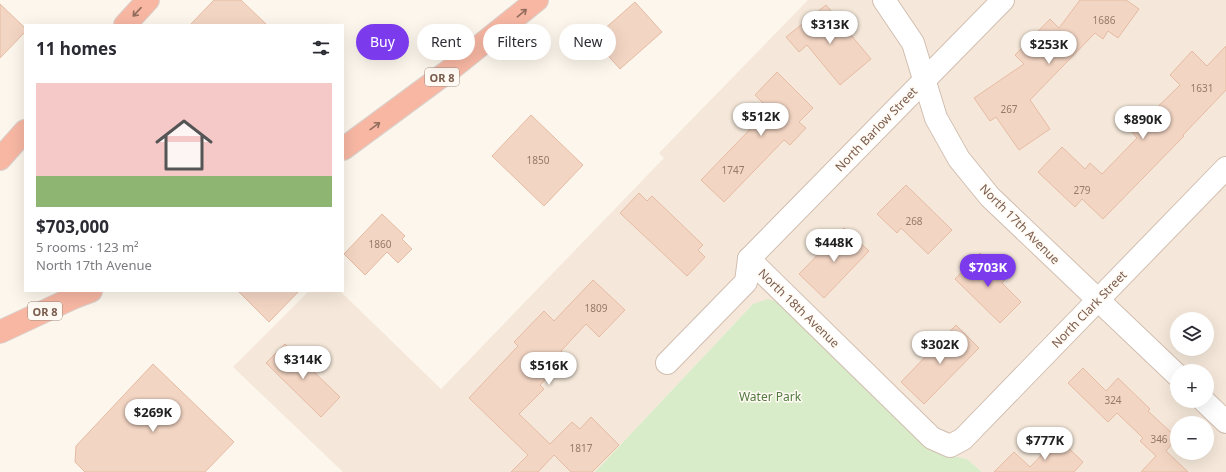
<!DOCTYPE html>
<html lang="en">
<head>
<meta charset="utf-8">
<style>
  body { margin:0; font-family:"Noto Sans",sans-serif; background:#f7f7f7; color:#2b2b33; height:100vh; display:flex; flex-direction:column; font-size:15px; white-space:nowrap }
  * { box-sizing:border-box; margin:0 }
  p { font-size:13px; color:#7c7c81 }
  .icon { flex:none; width:22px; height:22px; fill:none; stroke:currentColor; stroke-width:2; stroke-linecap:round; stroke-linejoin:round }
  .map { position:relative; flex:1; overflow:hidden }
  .side { position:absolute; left:24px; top:24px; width:320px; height:268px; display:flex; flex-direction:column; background:#fff; border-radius:0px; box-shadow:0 4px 16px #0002 }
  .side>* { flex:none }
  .top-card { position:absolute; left:356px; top:24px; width:380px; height:36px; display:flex; gap:8px }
  .controls { position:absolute; left:1170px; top:312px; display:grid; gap:8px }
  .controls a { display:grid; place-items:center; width:44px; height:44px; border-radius:50%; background:#fff; box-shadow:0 4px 16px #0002; font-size:20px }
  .price { position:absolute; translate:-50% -34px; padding:0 9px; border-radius:14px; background:#fff; color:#222; font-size:13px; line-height:26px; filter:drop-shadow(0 1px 2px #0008) }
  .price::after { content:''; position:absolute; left:50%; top:24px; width:12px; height:9px; margin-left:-6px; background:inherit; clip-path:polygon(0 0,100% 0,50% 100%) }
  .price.on { background:#7c3aed; color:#fff }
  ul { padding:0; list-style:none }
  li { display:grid; align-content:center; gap:8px; height:212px; padding:0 12px }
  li+li { border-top:1px solid #e1e1e2 }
  li span { display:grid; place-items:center; height:124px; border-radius:0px; color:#555 }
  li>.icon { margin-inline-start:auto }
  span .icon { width:72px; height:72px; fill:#fffc; stroke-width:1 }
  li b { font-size:17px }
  h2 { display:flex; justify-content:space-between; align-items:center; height:48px; padding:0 12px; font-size:17px }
  .pill { padding:0 14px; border-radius:18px; background:#fff; box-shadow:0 4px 16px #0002; font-size:14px; line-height:36px }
  .pill.on { background:#7c3aed; color:#fff }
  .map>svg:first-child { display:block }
  .residential { fill:#f5e8da; fill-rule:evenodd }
  .green { fill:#d8ecc9 }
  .building { fill:#f3d5c3; stroke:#e6bba3 }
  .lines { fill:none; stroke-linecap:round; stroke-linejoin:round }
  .minor-casing { stroke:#d1beb0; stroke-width:24 }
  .highway-casing { stroke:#dad1cd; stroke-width:24 }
  .minor { stroke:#fff; stroke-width:22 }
  .highway { stroke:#f7b7a3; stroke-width:22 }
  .oneway { stroke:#936e5e }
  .labels { text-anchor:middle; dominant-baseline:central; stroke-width:3; stroke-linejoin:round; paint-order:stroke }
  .number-label { font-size:10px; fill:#987a6a }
  .shield { fill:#fffaf3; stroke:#a28b7f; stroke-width:1 }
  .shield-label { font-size:11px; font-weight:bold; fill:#7a5c4d }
  .street-label { font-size:12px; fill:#7a5c4d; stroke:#fffaf3 }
  .park-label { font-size:12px; fill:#537a41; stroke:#fffaf3 }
</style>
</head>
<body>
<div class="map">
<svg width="1226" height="472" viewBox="0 0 1226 472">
  <rect width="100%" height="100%" fill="#fdf6ec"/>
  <!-- residential -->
  <path class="residential" d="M808,0H1226V472H982L967,459L948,455L753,304L595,472H343L233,367L309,291H340L441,389L664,158L659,153ZM1177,319H1207V349H1177ZM1177,371H1207V401H1177ZM1177,423H1207V453H1177Z"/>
  <!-- green -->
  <polygon class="green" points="768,299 783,304 948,455 967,459 982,472 595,472 753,304"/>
  <!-- building -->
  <g class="building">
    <polygon points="214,0 241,0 267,25 190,25"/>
    <polygon points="1080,0 1126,0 1139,9 1118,38 1108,31 1103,39 1095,33 1030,100 1050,129 1019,150 996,117 990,121 974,98 1024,64 1015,55 1050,19 1059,28"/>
    <polygon points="635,2 662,32 620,69 593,39"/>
    <polygon points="0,4 25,28 25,32 0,58"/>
    <polygon points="826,5 871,59 840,85 807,45 799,52 786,37"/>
    <polygon points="1226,46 1226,90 1183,135 1184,136 1103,219 1082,199 1075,207 1038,172 1062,147 1085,169 1090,163 1102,174 1137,138 1132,132 1180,85 1170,75 1192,51 1207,66"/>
    <polygon points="777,72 813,108 799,122 806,128 790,145 784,140 724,202 701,180 761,118 758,115 766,106 755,95"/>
    <polygon points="531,115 583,165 544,206 492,156"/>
    <polygon points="906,185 952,230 928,254 901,228 897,233 877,214"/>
    <polygon points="639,193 647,201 652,196 703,245 698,250 705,257 687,276 620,213"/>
    <polygon points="382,214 405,236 402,239 412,249 398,263 387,252 365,275 344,254"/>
    <polygon points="844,228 869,251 824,298 799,274"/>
    <polygon points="980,253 1006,278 1002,283 1021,302 1000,323 955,279"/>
    <polygon points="593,280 625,310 599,337 586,324 561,351 567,357 540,385 544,389 519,414 550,444 572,422 580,429 591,417 619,445 592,472 571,472 554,455 538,472 511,472 528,455 469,398 518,346 514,342 544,311 554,321"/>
    <polygon points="238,291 299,291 269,322"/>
    <polygon points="956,325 979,348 924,404 901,382"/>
    <polygon points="285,344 340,397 321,417 266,363"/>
    <polygon points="153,364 234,442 205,472 85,472 75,462 76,446"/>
    <polygon points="1083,368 1106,391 1118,378 1150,409 1148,411 1177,438 1166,451 1188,472 1141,472 1156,456 1140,441 1143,438 1117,413 1108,422 1068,383"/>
    <polygon points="1058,438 1083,462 1074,472 994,472 1014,452 1030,467"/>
  </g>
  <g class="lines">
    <defs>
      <g id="minor">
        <polyline points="884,0 913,43 936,118 959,159 990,197 1177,375"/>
        <polyline points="749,259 932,438 950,446 963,439 1226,168"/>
        <polyline points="749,259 1003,0"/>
        <polyline points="667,363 746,282 749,259"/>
        <polyline points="1204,401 1226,422"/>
      </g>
      <g id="highway">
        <polyline points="125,25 148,0"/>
        <polyline points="343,149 446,73 537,0"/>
        <polyline points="0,159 25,131"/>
        <polyline points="0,332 75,297 91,291"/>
      </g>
    </defs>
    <!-- minor casing -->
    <use href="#minor" class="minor-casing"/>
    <!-- highway casing -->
    <use href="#highway" class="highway-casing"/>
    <!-- minor -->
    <use href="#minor" class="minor"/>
    <!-- highway -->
    <use href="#highway" class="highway"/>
  </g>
  <!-- one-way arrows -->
  <defs><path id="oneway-shaft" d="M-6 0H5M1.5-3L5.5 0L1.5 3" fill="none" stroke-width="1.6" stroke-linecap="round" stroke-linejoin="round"/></defs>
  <g class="oneway">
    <use href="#oneway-shaft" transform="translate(137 12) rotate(133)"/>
    <use href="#oneway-shaft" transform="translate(522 13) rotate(-40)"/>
    <use href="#oneway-shaft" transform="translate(375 126) rotate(-36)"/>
  </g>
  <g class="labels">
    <!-- number labels -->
    <g class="number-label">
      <text x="1104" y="20">1686</text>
      <text x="1202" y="88">1631</text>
      <text x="1009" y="109">267</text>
      <text x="538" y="160">1850</text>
      <text x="733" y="170">1747</text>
      <text x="1082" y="190">279</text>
      <text x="914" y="221">268</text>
      <text x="380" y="244">1860</text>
      <text x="596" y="308">1809</text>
      <text x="1113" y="400">324</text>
      <text x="1159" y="439">346</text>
      <text x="581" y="448">1817</text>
    </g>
    <!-- shield labels -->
    <g class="shield">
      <rect x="425" y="68" width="34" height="18" rx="3"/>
      <rect x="28" y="302" width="34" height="18" rx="3"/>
    </g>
    <g class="shield-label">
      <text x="442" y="77">OR 8</text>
      <text x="45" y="311">OR 8</text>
    </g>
    <!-- street labels -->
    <g class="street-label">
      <text transform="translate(876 129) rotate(-46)">North Barlow Street</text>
      <text transform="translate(1020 224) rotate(45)">North 17th Avenue</text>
      <text transform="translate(799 308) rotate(44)">North 18th Avenue</text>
      <text transform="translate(1089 309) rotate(-46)">North Clark Street</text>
    </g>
    <!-- park labels -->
    <g class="park-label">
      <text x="770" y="396">Water Park</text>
    </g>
  </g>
</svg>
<div class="controls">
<a><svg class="icon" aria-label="layers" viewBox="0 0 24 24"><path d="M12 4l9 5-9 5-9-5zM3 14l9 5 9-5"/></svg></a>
<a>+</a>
<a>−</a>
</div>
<b class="price" style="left:830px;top:45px">$313K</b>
<b class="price" style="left:1049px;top:65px">$253K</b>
<b class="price" style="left:761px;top:137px">$512K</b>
<b class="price" style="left:1143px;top:140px">$890K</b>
<b class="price" style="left:834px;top:263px">$448K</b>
<b class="price on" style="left:988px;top:288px">$703K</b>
<b class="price" style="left:940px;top:365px">$302K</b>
<b class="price" style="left:303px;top:380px">$314K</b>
<b class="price" style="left:549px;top:386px">$516K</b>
<b class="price" style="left:153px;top:433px">$269K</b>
<b class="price" style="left:1045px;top:461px">$777K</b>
<div class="top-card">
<a class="pill on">Buy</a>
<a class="pill">Rent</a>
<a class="pill">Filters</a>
<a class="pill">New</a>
</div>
<section class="side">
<h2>11 homes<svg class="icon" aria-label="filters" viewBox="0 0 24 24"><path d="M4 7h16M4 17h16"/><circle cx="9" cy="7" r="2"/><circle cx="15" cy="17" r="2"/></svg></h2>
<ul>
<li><span style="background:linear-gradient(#f6c9c9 75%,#8fb573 0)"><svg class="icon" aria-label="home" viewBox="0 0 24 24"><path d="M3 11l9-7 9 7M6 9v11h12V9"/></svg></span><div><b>$703,000</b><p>5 rooms · 123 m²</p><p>North 17th Avenue</p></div></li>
</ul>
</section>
</div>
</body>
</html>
